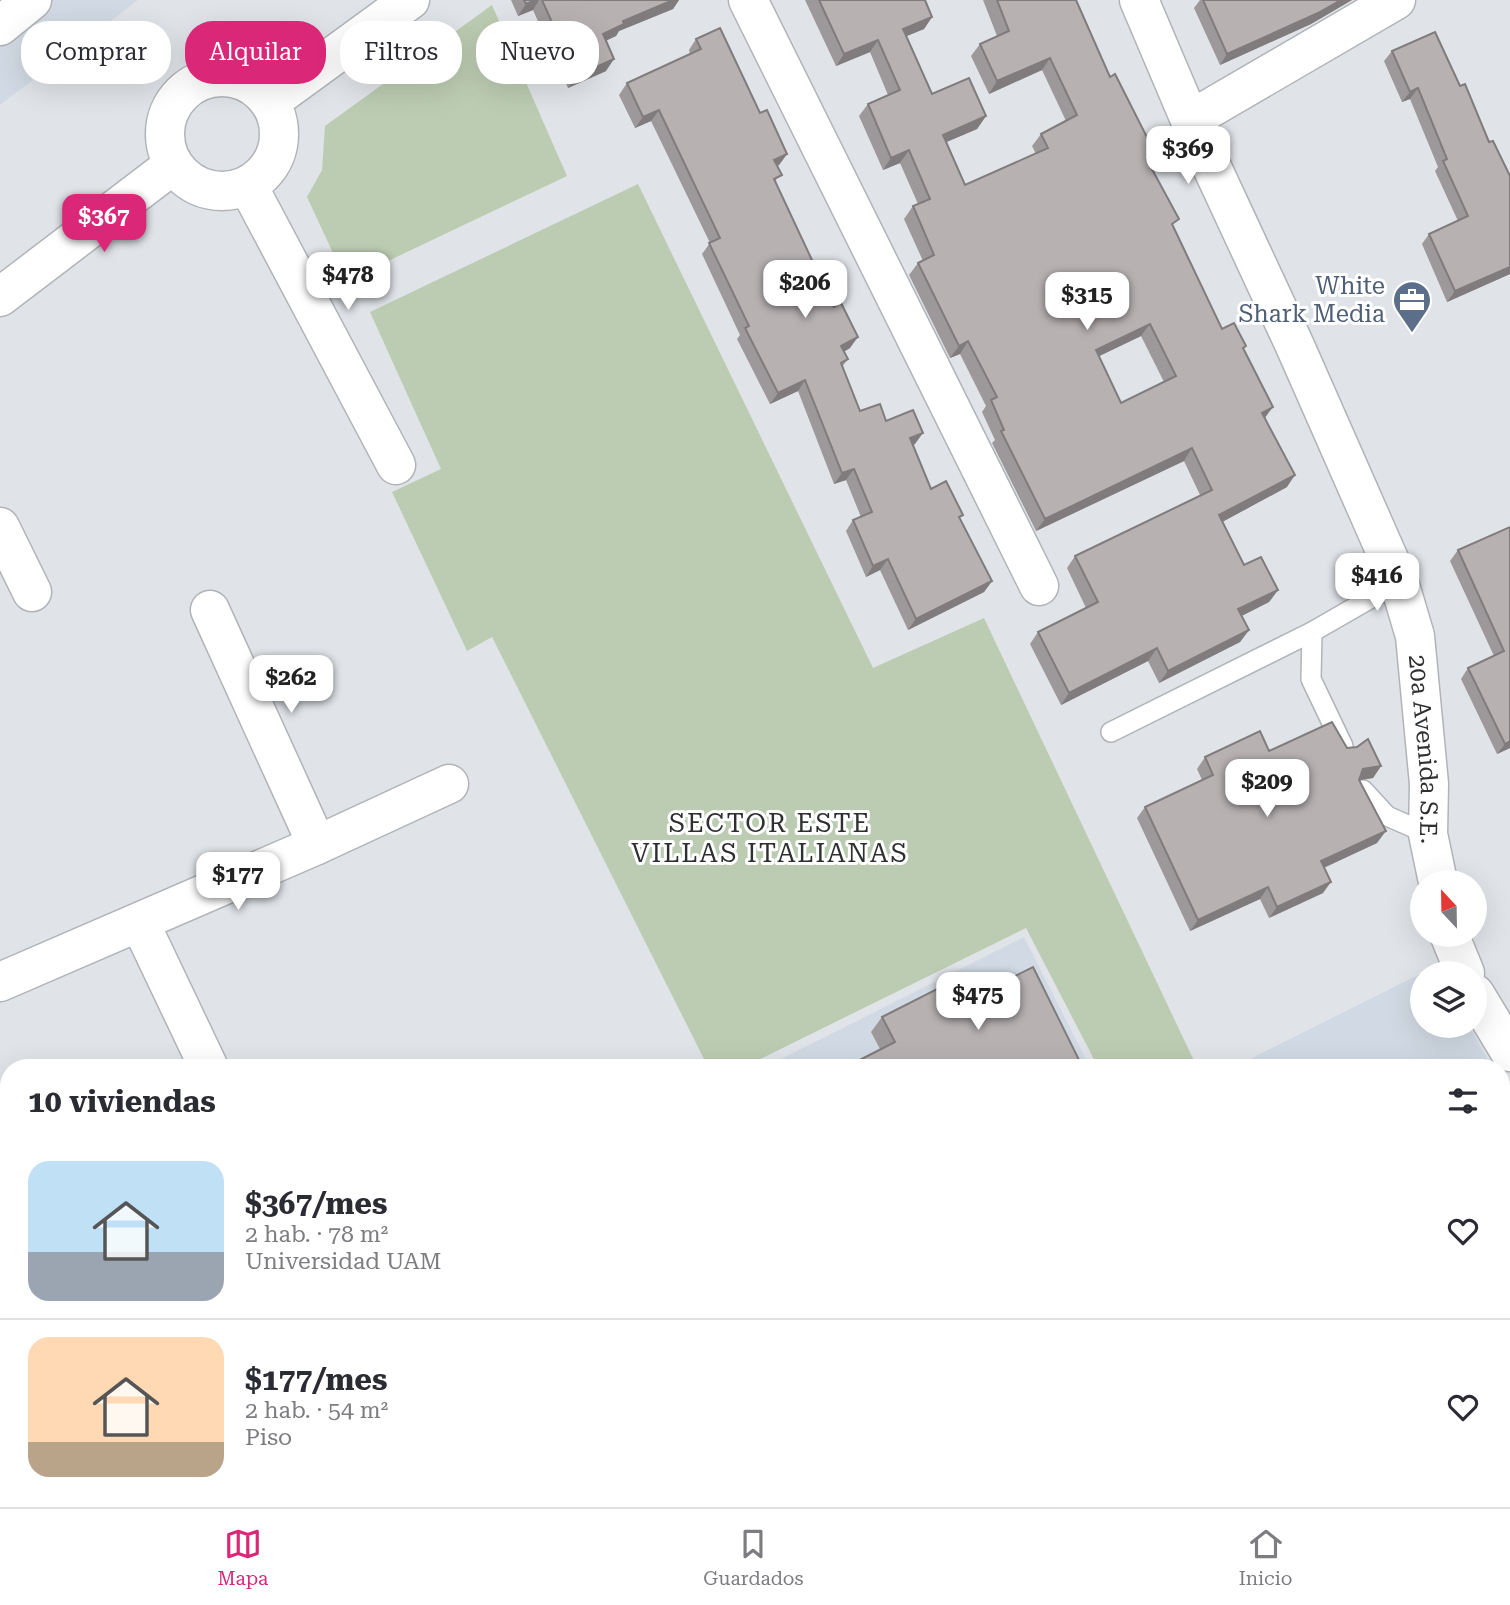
<!DOCTYPE html>
<html lang="es">
<head>
<meta charset="utf-8">
<style>
  body { margin:0; font-family:"Roboto Serif",serif; background:#f2f2f3; color:#2b2b33; height:100vh; display:flex; flex-direction:column; font-size:26px; white-space:nowrap }
  * { box-sizing:border-box; margin:0 }
  p { font-size:23px; color:#7c7c81 }
  .icon { flex:none; width:38px; height:38px; fill:none; stroke:currentColor; stroke-width:2; stroke-linecap:round; stroke-linejoin:round }
  .map { position:relative; flex:1; overflow:hidden }
  .side { position:absolute; left:0px; top:1059px; width:1510px; height:450px; display:flex; flex-direction:column; background:#fff; border-radius:28px 28px 0 0; box-shadow:0 7px 28px #0002 }
  .side>* { flex:none }
  .top-card { position:absolute; left:21px; top:21px; width:700px; height:63px; display:flex; gap:14px }
  .needle { width:46px; rotate:338deg }
  .fabs { position:absolute; left:1410px; top:870px; display:grid; gap:14px }
  .fabs a { display:grid; place-items:center; width:77px; height:77px; border-radius:50%; background:#fff; box-shadow:0 7px 28px #0002; font-size:35px }
  .price { position:absolute; translate:-50% -60px; padding:0 16px; border-radius:14px; background:#fff; color:#222; font-size:23px; line-height:46px; filter:drop-shadow(0 2px 4px #0008) }
  .price::after { content:''; position:absolute; left:50%; top:42px; width:21px; height:16px; margin-left:-10px; background:inherit; clip-path:polygon(0 0,100% 0,50% 100%) }
  .price.active { background:#db2777; color:#fff }
  ul { padding:0; list-style:none }
  li { display:flex; align-items:center; gap:21px; height:175px; padding:0 28px }
  li+li { border-top:2px solid #e1e1e2 }
  li span { display:grid; place-items:center; flex:none; width:196px; height:140px; border-radius:21px; color:#555 }
  li>.icon { margin-inline-start:auto }
  span .icon { width:84px; height:84px; fill:#fffc; stroke-width:1 }
  li b { font-size:30px }
  h2 { display:flex; justify-content:space-between; align-items:center; height:84px; padding:0 28px; font-size:30px }
  .chip { padding:0 24px; border-radius:28px; background:#fff; box-shadow:0 7px 28px #0002; font-size:24px; line-height:63px }
  .chip.active { background:#db2777; color:#fff }
  .tab-bar { display:flex; justify-content:space-around; align-items:center; height:98px; border-top:2px solid #e1e1e2; background:#fff; font-size:19px; color:#7c7c81 }
  .tab-bar a { display:grid; justify-items:center; gap:4px }
  .tab-bar .active { color:#db2777 }
  .map>svg:first-child { display:block }
  .built { fill:#d1dae4 }
  .green { fill:#bcccb2 }
  .lines { fill:none; stroke-linecap:round; stroke-linejoin:round }
  .service-casing { stroke:#b0b4b8; stroke-width:22 }
  .minor-casing { stroke:#b0b4b8; stroke-width:41 }
  .secondary-casing { stroke:#b0b4b8; stroke-width:41 }
  .service { stroke:#fff; stroke-width:19 }
  .minor { stroke:#fff; stroke-width:38 }
  .secondary { stroke:#fff; stroke-width:38 }
  .wall { fill:#9d9899; fill-rule:evenodd }
  .shaded-wall { fill:#807c7d }
  .building { fill:#b7b1b2; stroke:#807c7d; stroke-width:2; fill-rule:evenodd }
  .labels { text-anchor:middle; dominant-baseline:central; stroke-width:6; stroke-linejoin:round; paint-order:stroke }
  .service-label { font-size:24px; fill:#4e5e75; stroke:#fff; text-anchor:end }
  .street-label { font-size:24px; fill:#2e2f31; stroke:#fff }
  .neighbourhood-label { font-size:26px; letter-spacing:2px; fill:#2e2f31; stroke:#fff }
</style>
</head>
<body>
<div class="map">
<svg width="1510" height="1507" viewBox="0 0 1510 1507">
  <rect width="100%" height="100%" fill="#e0e4e8"/>
  <!-- built -->
  <g class="built">
    <polygon points="0,0 138,0 0,105"/>
    <polygon points="1024,937 1090,1067 763,1068"/>
    <polygon points="1436,966 1440,973 1423,973 1423,1026 1469,1026 1492,1067 1232,1068"/>
    <polygon points="1502,1086 1510,1101 1510,1454 1502,1460"/>
    <polygon points="918,1500 1307,1500 1310,1507 921,1507"/>
  </g>
  <!-- green -->
  <g class="green">
    <polygon points="492,5 567,176 346,281 307,197 322,170 325,126"/>
    <polygon points="638,184 873,668 984,618 1197,1067 1098,1067 1026,928 744,1067 708,1067 492,637 467,651 392,492 441,469 370,312"/>
    <polygon points="1510,1408 1510,1438 1502,1444 1502,1412"/>
    <polygon points="1320,1500 1403,1500 1406,1507 1324,1507"/>
  </g>
  <g class="lines">
    <defs>
      <g id="service">
        <polyline points="1312,632 1311,679 1343,746"/>
        <polyline points="1111,732 1312,632 1399,582"/>
        <polyline points="1363,790 1387,816 1428,834"/>
        <polyline points="1502,1227 1510,1223"/>
        <polyline points="1502,1264 1509,1256 1510,1247"/>
        <polyline points="1261,1507 1263,1500"/>
      </g>
      <g id="minor">
        <polyline points="748,0 1039,586"/>
        <path id="s1" d="M1139,0L1190,120L1295,346L1399,582L1415,636L1429,784L1428,834L1438,882"/>
        <polyline points="0,26 32,0"/>
        <circle cx="222" cy="134" r="57"/>
        <polyline points="270,102 410,0"/>
        <polyline points="1190,120 1396,0"/>
        <polyline points="248,186 396,465"/>
        <polyline points="0,297 173,165"/>
        <polyline points="0,527 32,592"/>
        <polyline points="210,610 317,845"/>
        <polyline points="140,923 209,1068"/>
        <polyline points="1449,934 1465,973"/>
        <polyline points="0,982 317,845 449,784"/>
        <polyline points="1475,994 1510,1052"/>
        <polyline points="281,1500 283,1507"/>
        <polyline points="894,1500 898,1507"/>
        <polyline points="201,1507 220,1500"/>
      </g>
      <polyline id="secondary" points="1483,1507 1493,1500"/>
    </defs>
    <!-- service casing -->
    <use href="#service" class="service-casing"/>
    <!-- minor casing -->
    <use href="#minor" class="minor-casing"/>
    <!-- secondary casing -->
    <use href="#secondary" class="secondary-casing"/>
    <!-- service -->
    <use href="#service" class="service"/>
    <!-- minor -->
    <use href="#minor" class="minor"/>
    <!-- secondary -->
    <use href="#secondary" class="secondary"/>
  </g>
  <!-- wall -->
  <g class="wall">
    <polygon points="511,0 679,0 673,9 619,31 616,36 606,40 606,71 568,88 533,10 518,16"/>
    <path d="M805,0H925L932,17L924,29L906,36L932,94L986,116L977,129L946,142L965,185L1036,154L1032,146L1041,134L1066,121L1042,70L989,94L971,56L980,44L997,36L983,0H1076L1110,77L1156,155L1149,165L1174,228L1222,329L1244,349L1287,487L1222,522L1244,565L1278,590L1269,602L1241,616L1249,630L1240,642L1159,683L1148,661L1061,705L1030,644L1038,632L1086,608L1067,568L1075,556L1200,495L1184,461L1036,531L992,443L995,440L982,412L986,406L960,354L950,358L909,275L918,263L923,261L904,219L913,206L918,204L900,163L883,170L859,116L868,104L888,95L870,52L836,66ZM1141,336L1164,382L1121,403L1099,356Z"/>
    <polygon points="1200,0 1352,0 1311,24 1220,65 1194,8"/>
    <polygon points="696,39 760,113 787,154 779,165 777,166 776,183 850,348 844,352 848,359 842,367 860,411 886,421 915,444 913,445 931,489 960,519 992,581 984,592 908,630 880,570 866,577 846,531 853,520 861,517 846,480 834,484 798,391 770,404 737,339 740,335 702,254 710,243 651,121 635,128 619,95 627,83 690,54 689,50"/>
    <polygon points="1392,51 1460,86 1489,142 1510,176 1510,274 1447,302 1422,244 1429,234 1458,221 1435,171 1438,167 1410,99 1402,102 1384,61"/>
    <polygon points="1510,527 1510,748 1497,754 1461,679 1468,668 1494,656 1450,561 1458,550"/>
    <polygon points="1347,748 1381,766 1373,778 1359,780 1377,843 1324,867 1323,893 1269,918 1260,899 1190,931 1137,818 1145,807 1202,780 1197,769 1205,757 1269,751"/>
    <polygon points="949,1009 1083,1068 880,1049 871,1032 882,1017"/>
    <polygon points="365,1500 609,1507 360,1507"/>
    <polygon points="994,1500 1145,1500 1133,1507 997,1507"/>
  </g>
  <!-- shaded-wall -->
  <g class="shaded-wall">
    <polygon points="536,0 539,0 533,10 518,16 526,4"/>
    <polygon points="673,0 679,0 673,9 619,31 616,36 595,46 603,34 623,21"/>
    <polygon points="1341,0 1352,0 1311,24 1220,65 1227,54"/>
    <polygon points="932,17 924,29 895,41 903,29"/>
    <polygon points="878,40 870,52 836,66 844,54"/>
    <polygon points="1050,58 1042,70 989,94 997,81"/>
    <polygon points="614,59 606,71 568,88 576,76"/>
    <polygon points="1418,88 1410,99 1402,102 1410,92"/>
    <polygon points="659,110 651,121 635,128 643,117"/>
    <polygon points="986,116 977,129 935,147 943,135"/>
    <polygon points="909,150 900,163 883,170 891,158"/>
    <polygon points="787,154 779,165 766,171 774,160"/>
    <polygon points="1156,155 1147,168 1147,160"/>
    <polygon points="1510,267 1510,274 1447,302 1455,291"/>
    <polygon points="1150,324 1141,336 1087,362 1096,350"/>
    <polygon points="858,337 850,348 833,357 841,346"/>
    <polygon points="968,341 960,354 950,358 959,346"/>
    <polygon points="805,380 798,391 770,404 778,393"/>
    <polygon points="1273,407 1264,419 1262,413"/>
    <polygon points="923,433 915,444 902,449 910,438"/>
    <polygon points="1192,448 1184,461 1036,531 1045,519"/>
    <polygon points="854,469 846,480 834,484 842,473"/>
    <polygon points="1295,475 1287,487 1211,528 1219,515"/>
    <polygon points="888,559 880,570 866,577 873,566"/>
    <polygon points="992,581 984,592 908,630 916,619"/>
    <polygon points="1278,590 1269,602 1230,622 1238,609"/>
    <polygon points="1249,630 1240,642 1159,683 1168,671"/>
    <polygon points="1157,648 1148,661 1061,705 1069,693"/>
    <polygon points="1510,741 1510,748 1497,754 1505,744"/>
    <polygon points="1381,766 1373,778 1355,781 1363,769"/>
    <polygon points="1386,831 1377,843 1313,873 1321,861"/>
    <polygon points="1331,882 1323,893 1269,918 1277,907"/>
    <polygon points="1268,887 1260,899 1190,931 1198,920"/>
    <polygon points="1510,1174 1510,1184 1507,1188 1502,1190 1502,1178"/>
    <polygon points="1131,1500 1145,1500 1133,1507 1112,1507"/>
  </g>
  <!-- building -->
  <g class="building">
    <polygon points="524,0 536,0 526,4"/>
    <polygon points="542,0 673,0 623,21 624,24 603,34 614,59 576,76"/>
    <path d="M819,0H925L932,17L903,29L932,94L969,78L986,116L943,135L965,185L1048,148L1041,134L1077,115L1050,58L997,81L980,44L1009,31L997,0H1076L1110,77L1115,74L1156,155L1147,160L1179,219L1172,224L1222,329L1234,323L1246,346L1243,348L1273,407L1262,413L1295,475L1219,515L1244,565L1261,557L1278,590L1238,609L1249,630L1168,671L1157,648L1069,693L1038,632L1098,602L1075,556L1212,490L1192,448L1045,519L1001,431L1004,430L991,400L997,397L968,341L959,346L918,263L934,255L913,206L930,199L909,150L891,158L868,104L900,90L878,40L844,54ZM1150,324L1176,376L1121,403L1096,350Z"/>
    <polygon points="1203,0 1341,0 1318,13 1227,54"/>
    <polygon points="720,28 760,113 767,110 787,154 774,160 782,175 774,179 834,307 841,303 858,337 841,346 848,359 841,363 860,411 880,404 886,421 913,410 923,433 910,438 931,489 946,481 963,515 959,517 992,581 916,619 888,559 873,566 853,520 872,512 854,469 842,473 805,380 778,393 745,328 749,326 709,243 720,238 659,110 643,117 627,83 701,49 696,39"/>
    <polygon points="1435,32 1460,86 1465,84 1489,142 1493,141 1510,176 1510,267 1455,291 1429,234 1468,216 1443,161 1447,159 1418,88 1410,92 1392,51"/>
    <polygon points="1510,527 1510,741 1505,744 1468,668 1504,651 1458,550"/>
    <polygon points="1332,722 1347,748 1357,747 1368,739 1381,766 1363,769 1359,780 1386,831 1321,861 1331,882 1277,907 1268,887 1198,920 1145,807 1213,775 1205,757 1260,731 1269,751"/>
    <polygon points="1033,967 1083,1068 844,1068 895,1042 882,1017 939,988 949,1009"/>
    <polygon points="1502,1129 1510,1146 1510,1174 1502,1178"/>
    <polygon points="1502,1213 1506,1222 1502,1224"/>
    <polygon points="1,1433 9,1450 9,1486 6,1487 0,1507 0,1434"/>
    <polygon points="365,1500 606,1500 609,1507 368,1507"/>
    <polygon points="1008,1500 1131,1500 1112,1507 1012,1507"/>
  </g>
  <!-- icons -->
  <defs>
    <symbol id="office-pin" viewBox="-11 -11 22 30"><path d="M0 17L-7.5 6A9.5 9.5 0 1 1 7.5 6Z" fill="#5c6f8a" stroke="#fff"/><path d="M-6-3h4V-5.5h4V-3h4V5H-6ZM-1-4.5V-3h2v-1.5ZM-6 0V1H6V0Z" fill="#fff"/></symbol>
  </defs>
  <g fill-rule="evenodd">
    <use href="#office-pin" x="1390" y="278" width="44" height="60"/>
  </g>
  <g class="labels">
    <!-- service labels -->
    <g class="service-label">
      <text x="1385" y="286">White<tspan x="1385" dy="28">Shark Media</tspan></text>
    </g>
    <!-- street labels -->
    <g class="street-label">
      <text stroke="none"><textPath href="#s1" startOffset="807">20a Avenida S.E.</textPath></text>
    </g>
    <!-- neighbourhood labels -->
    <g class="neighbourhood-label">
      <text x="770" y="823">SECTOR ESTE<tspan x="770" dy="30">VILLAS ITALIANAS</tspan></text>
    </g>
  </g>
</svg>
<div class="fabs">
<a><svg class="needle" viewBox="-14 -14 28 28"><path d="M0-13l5 13h-10z" fill="#e53935"/><path d="M0 13l5-13h-10z" fill="#7c7c81"/></svg></a>
<a><svg class="icon" aria-label="layers" viewBox="0 0 24 24"><path d="M12 4l9 5-9 5-9-5zM3 14l9 5 9-5"/></svg></a>
</div>
<b class="price" style="left:1188px;top:186px">$369</b>
<b class="price active" style="left:104px;top:254px">$367</b>
<b class="price" style="left:348px;top:312px">$478</b>
<b class="price" style="left:805px;top:320px">$206</b>
<b class="price" style="left:1087px;top:332px">$315</b>
<b class="price" style="left:1377px;top:613px">$416</b>
<b class="price" style="left:291px;top:715px">$262</b>
<b class="price" style="left:1267px;top:819px">$209</b>
<b class="price" style="left:238px;top:912px">$177</b>
<b class="price" style="left:978px;top:1032px">$475</b>
<div class="top-card">
<a class="chip">Comprar</a>
<a class="chip active">Alquilar</a>
<a class="chip">Filtros</a>
<a class="chip">Nuevo</a>
</div>
<section class="side">
<h2>10 viviendas<svg class="icon" aria-label="filters" viewBox="0 0 24 24"><path d="M4 7h16M4 17h16"/><circle cx="9" cy="7" r="2"/><circle cx="15" cy="17" r="2"/></svg></h2>
<ul>
<li><span style="background:linear-gradient(#bfe0f5 65%,#9aa5b1 0)"><svg class="icon" aria-label="home" viewBox="0 0 24 24"><path d="M3 11l9-7 9 7M6 9v11h12V9"/></svg></span><div><b>$367/mes</b><p>2 hab. · 78 m²</p><p>Universidad UAM</p></div><svg class="icon" aria-label="heart" viewBox="0 0 24 24"><path d="M12 20l-8-8c-3-5 5-10 8-4 3-6 11-1 8 4z"/></svg></li>
<li><span style="background:linear-gradient(#ffd9b3 75%,#b9a48a 0)"><svg class="icon" aria-label="home" viewBox="0 0 24 24"><path d="M3 11l9-7 9 7M6 9v11h12V9"/></svg></span><div><b>$177/mes</b><p>2 hab. · 54 m²</p><p>Piso</p></div><svg class="icon" aria-label="heart" viewBox="0 0 24 24"><path d="M12 20l-8-8c-3-5 5-10 8-4 3-6 11-1 8 4z"/></svg></li>
</ul>
</section>
</div>
<nav class="tab-bar">
<a class="active"><svg class="icon" aria-label="map" viewBox="0 0 24 24"><path d="M3 6l6-2 6 2 6-2v14l-6 2-6-2-6 2zM9 4v14M15 6v14"/></svg>Mapa</a>
<a><svg class="icon" aria-label="saved" viewBox="0 0 24 24"><path d="M7 4h10v16l-5-4-5 4z"/></svg>Guardados</a>
<a><svg class="icon" aria-label="home" viewBox="0 0 24 24"><path d="M3 11l9-7 9 7M6 9v11h12V9"/></svg>Inicio</a>
</nav>
</body>
</html>
